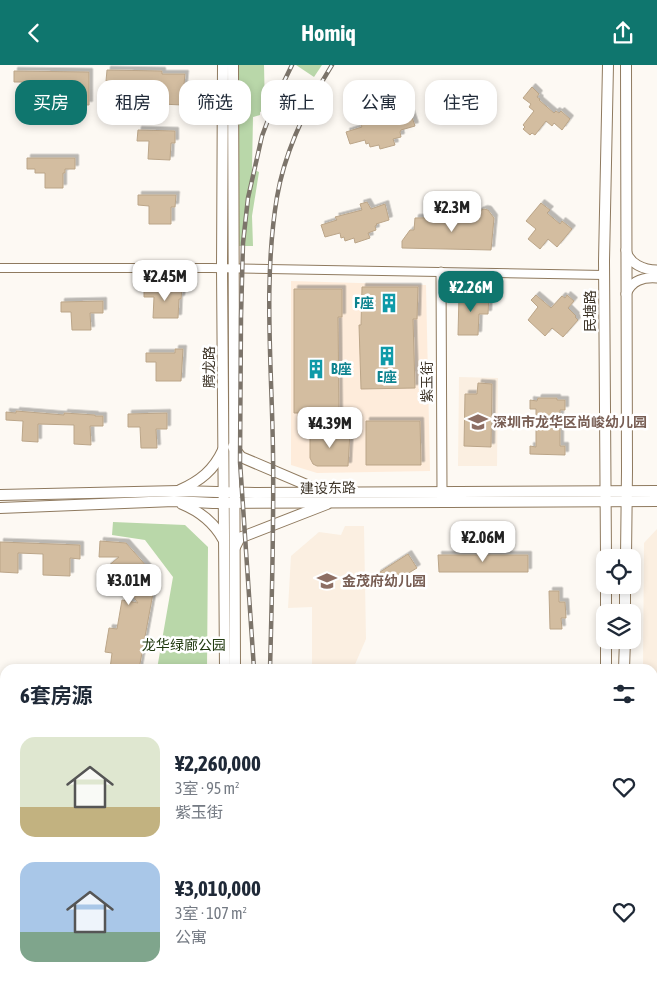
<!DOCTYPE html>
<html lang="zh">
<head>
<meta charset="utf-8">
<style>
  body { margin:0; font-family:"Asap Condensed","Noto Sans SC",sans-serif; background:#f2f2f3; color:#1f2937; height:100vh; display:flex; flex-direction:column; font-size:19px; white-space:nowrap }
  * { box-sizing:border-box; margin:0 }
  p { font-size:16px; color:#747a83 }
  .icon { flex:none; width:28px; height:28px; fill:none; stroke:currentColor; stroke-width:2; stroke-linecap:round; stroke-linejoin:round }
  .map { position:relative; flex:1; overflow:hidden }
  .side { position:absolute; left:0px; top:599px; width:658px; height:321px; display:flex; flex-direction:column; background:#fff; border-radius:15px 15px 0 0; box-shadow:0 2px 8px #0003 }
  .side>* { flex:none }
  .guide { position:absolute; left:15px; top:15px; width:628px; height:45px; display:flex; gap:10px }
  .buttons { position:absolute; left:596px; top:484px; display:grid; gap:10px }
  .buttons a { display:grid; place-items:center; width:45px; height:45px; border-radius:10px; background:#fff; box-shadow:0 2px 8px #0003; font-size:25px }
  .price { position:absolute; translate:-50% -42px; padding:0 11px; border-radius:10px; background:#fff; color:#222; font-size:16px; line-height:32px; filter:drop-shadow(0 1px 2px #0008) }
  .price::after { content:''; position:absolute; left:50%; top:30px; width:15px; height:11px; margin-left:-8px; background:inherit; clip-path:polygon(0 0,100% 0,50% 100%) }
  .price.active { background:#0f766e; color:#fff }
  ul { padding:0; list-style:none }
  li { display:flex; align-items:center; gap:15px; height:125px; padding:0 20px }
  li span { display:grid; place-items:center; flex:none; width:140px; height:100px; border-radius:15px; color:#555 }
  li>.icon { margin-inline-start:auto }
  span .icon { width:60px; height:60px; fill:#fffc; stroke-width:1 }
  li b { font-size:21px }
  h2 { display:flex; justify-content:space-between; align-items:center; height:60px; padding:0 20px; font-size:21px }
  .tag { padding:0 18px; border-radius:15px; background:#fff; box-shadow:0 2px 8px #0003; font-size:18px; line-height:45px }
  .tag.active { background:#0f766e; color:#fff }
  header { display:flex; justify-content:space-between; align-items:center; height:65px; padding:0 20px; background:#0f766e; color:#fff; font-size:22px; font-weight:700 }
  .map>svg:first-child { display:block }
  .commercial { fill:#feecdb }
  .built { fill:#fbefe1 }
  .green { fill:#b9d7a9 }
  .building { fill:#d3bda0; stroke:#bba588; filter:url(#shadow) }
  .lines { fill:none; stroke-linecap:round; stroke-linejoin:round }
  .minor-casing { stroke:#8f7a5f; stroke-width:10 }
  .tertiary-casing { stroke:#8f7a5f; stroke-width:11 }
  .secondary-casing { stroke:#8f7a5f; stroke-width:12 }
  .minor { stroke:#fff; stroke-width:8 }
  .tertiary { stroke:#fff; stroke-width:9 }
  .secondary { stroke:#fff; stroke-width:10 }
  .rail-casing { stroke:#7c746a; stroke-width:4.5 }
  .rail { stroke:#fff; stroke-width:2.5; stroke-dasharray:8; stroke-linecap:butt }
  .labels { text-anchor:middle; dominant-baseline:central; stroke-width:5; stroke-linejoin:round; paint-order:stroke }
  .culture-label { font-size:14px; font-weight:bold; fill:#0d838f; stroke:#fff; text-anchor:end }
  .street-label { font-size:14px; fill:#3f362a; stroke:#fff }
  .education-label { font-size:14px; font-weight:bold; fill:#785e54; stroke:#fff; text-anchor:start }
  .park-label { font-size:14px; fill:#223b10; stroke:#fff }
</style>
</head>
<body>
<header><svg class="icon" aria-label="back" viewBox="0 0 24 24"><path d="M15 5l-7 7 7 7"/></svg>Homiq<svg class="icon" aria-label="share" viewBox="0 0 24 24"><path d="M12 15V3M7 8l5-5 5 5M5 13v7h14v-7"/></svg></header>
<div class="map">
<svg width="657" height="919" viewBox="0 0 657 919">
  <defs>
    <filter id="shadow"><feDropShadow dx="3.5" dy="-3.5" stdDeviation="0" flood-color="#0004"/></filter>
  </defs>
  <rect width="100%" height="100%" fill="#fdf9f3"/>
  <!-- commercial -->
  <polygon class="commercial" points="291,216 426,220 430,406 317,408 291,400"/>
  <!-- built -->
  <g class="built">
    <polygon points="459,312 498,313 497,401 458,401"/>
    <polygon points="345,461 364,461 366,574 353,604 312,604 312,542 288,543 291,491 319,467 341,470"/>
    <polygon points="657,464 657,707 653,707 652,604 643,604 644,478"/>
  </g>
  <!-- green -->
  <g class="green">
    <polygon points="238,0 264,0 265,45 260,47 260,50 253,52 252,104 259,107 252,151 253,181 238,181"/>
    <polygon points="296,0 322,0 314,12"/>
    <polygon points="113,457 185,460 208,482 207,604 157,604 173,512 145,475 112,470"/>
  </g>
  <!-- building -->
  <g class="building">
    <polygon points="107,5 162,6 162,9 185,9 182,40 161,39 162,18 138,18 138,37 117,37 116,16 106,16"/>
    <polygon points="14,6 89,7 89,40 68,39 68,19 42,19 42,39 24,38 24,17 14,17"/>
    <polygon points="532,22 539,29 537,32 540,34 539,35 554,48 556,46 559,48 561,46 570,54 562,65 554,58 552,61 546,56 535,70 532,68 530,70 523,64 525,62 523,60 534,46 529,42 531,39 523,33"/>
    <polygon points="392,44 396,50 410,46 415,61 401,65 400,67 401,72 393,74 395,80 380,84 379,80 370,82 369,78 366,79 365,75 350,79 346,67 362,62 360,58 387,51 385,46"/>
    <polygon points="138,65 175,66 175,78 171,78 170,95 148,94 149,76 137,76"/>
    <polygon points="27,93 75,93 75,104 65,104 65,108 63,108 63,123 45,123 45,108 35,108 35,104 27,104"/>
    <polygon points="138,130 176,130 175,142 171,142 171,159 149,159 149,141 138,140"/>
    <polygon points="367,137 371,144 385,139 389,155 376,159 377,160 375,161 376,165 368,168 370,173 355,178 354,173 345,176 344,172 341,173 340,168 325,172 321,160 337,155 335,152 362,145 360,139"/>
    <polygon points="541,138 550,145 547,148 560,159 562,156 572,164 557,182 548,174 540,184 528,174 536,164 526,156"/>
    <polygon points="484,144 488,145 494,153 491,185 402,183 402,176 410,165 414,165 415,153 465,152 465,150 476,149 479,146"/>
    <polygon points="362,222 418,222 417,254 413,254 415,323 361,324 359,260 361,260"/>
    <polygon points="144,223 182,224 181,234 179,234 178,253 153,253 154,232 144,232"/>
    <polygon points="294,224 342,224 342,252 338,252 339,348 294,348"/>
    <polygon points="459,230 489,231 488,249 479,249 478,270 458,270"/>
    <polygon points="536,230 551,243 562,231 565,233 567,230 574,236 568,243 576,251 575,252 578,255 563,272 552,263 545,271 528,255 538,242 531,235"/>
    <polygon points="103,236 103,248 90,248 91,265 72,265 71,247 61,247 61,237"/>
    <polygon points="175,284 183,284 181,316 156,316 156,297 146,297 146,288 175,288"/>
    <polygon points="478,318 492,319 491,382 464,381 465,329 477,329"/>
    <polygon points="538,333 557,333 557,335 565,335 565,345 560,345 560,381 565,381 565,390 530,389 530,381 536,382 536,344 530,344 530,335 537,336"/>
    <polygon points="16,346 64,350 64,348 95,350 95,351 103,351 103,361 90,361 91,380 74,379 74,360 38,359 38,377 22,376 23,356 6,355 6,347 16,348"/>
    <polygon points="167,348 167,364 156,364 157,383 141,383 140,362 128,362 128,349"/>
    <polygon points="366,356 420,356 421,400 366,400"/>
    <polygon points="310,367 350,367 348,401 317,401 313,399 310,393"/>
    <polygon points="100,476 126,478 156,512 139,604 110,604 112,588 105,587 109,563 117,564 122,535 138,538 133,531 138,508 123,521 107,502 119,492 99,492"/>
    <polygon points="0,477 80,480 80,494 70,493 70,511 43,510 43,489 18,488 18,508 0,507"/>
    <polygon points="408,489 417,503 385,522 377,509"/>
    <polygon points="438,490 528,490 528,507 439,507"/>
    <polygon points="549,526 559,526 559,537 565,537 566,553 561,553 562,564 550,564"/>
  </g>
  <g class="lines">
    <defs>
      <g id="minor">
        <polyline points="0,203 211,203 604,210"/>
        <polyline points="0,718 5,717"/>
      </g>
      <g id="tertiary">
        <path d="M626,185C629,199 644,205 657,205"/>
        <polyline points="441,207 442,427"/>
        <path d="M626,229C632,215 643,212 657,213"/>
      </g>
      <g id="secondary">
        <polyline points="223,0 222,203 225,604"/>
        <polyline points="233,0 235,604"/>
        <polyline points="233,382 241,392 321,426"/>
        <path d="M180,425C200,416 214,405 223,385"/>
        <polyline points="0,430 179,426 255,428 657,426"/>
        <path d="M182,439C199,446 214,458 223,474"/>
        <polyline points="0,443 174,436 213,438 657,436"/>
        <polyline points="235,482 239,474 242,472 327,439"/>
        <polyline points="606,492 604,196 608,0"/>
        <polyline points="626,492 627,406 626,0"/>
        <polyline points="606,520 606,548"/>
        <polyline points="625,548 625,520"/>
        <polyline points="606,575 606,604"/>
        <polyline points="624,604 625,575"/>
        <polyline points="606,915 606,919"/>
        <polyline points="222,919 222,915"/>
        <polyline points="233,919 233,915"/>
        <polyline points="624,919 624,915"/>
      </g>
    </defs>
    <!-- minor casing -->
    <use href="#minor" class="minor-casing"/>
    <!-- tertiary casing -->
    <use href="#tertiary" class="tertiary-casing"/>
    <!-- secondary casing -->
    <use href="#secondary" class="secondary-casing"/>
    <!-- minor -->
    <use href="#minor" class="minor"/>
    <!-- tertiary -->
    <use href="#tertiary" class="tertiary"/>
    <!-- secondary -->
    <use href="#secondary" class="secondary"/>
    <defs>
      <g id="rail">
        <polyline points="254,604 240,397 241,252 243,178 248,133 262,71 277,31 292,0"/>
        <path d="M270,604C272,532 274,460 273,388C272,303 263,216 277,132C285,85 307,40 332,0"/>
        <polyline points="252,919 252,915"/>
        <polyline points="270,919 270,915"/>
      </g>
    </defs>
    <!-- rail casing -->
    <use href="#rail" class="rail-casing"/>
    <!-- rail -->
    <use href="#rail" class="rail"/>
  </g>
  <!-- icons -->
  <defs>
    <symbol id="building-bare" viewBox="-9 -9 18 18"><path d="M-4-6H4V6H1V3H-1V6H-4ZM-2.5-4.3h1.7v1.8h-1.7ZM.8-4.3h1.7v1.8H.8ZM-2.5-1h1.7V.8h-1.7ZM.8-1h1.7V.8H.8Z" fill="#0f9aa8" stroke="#fff" stroke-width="2.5" paint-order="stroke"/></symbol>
    <symbol id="school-bare" viewBox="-9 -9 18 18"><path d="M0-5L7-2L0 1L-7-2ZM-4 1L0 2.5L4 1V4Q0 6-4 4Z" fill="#8d6e63" stroke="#fff" stroke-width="2.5" paint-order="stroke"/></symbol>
  </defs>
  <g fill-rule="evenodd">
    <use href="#building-bare" x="375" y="224" width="28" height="28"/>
    <use href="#building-bare" x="373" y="277" width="28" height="28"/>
    <use href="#building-bare" x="302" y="290" width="28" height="28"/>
    <use href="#school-bare" x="464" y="343" width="28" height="28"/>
    <use href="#school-bare" x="313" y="502" width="28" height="28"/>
  </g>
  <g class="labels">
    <!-- culture labels -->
    <g class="culture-label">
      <text x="374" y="238">F座</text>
      <text x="331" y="304" text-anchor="start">B座</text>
      <text x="387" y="312" text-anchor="middle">E座</text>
    </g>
    <!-- street labels -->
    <g class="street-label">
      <text transform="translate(590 246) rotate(-90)">民塘路</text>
      <text transform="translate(209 302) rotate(-90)">腾龙路</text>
      <text transform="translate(427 317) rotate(-90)">紫玉街</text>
      <text transform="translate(328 423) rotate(-1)">建设东路</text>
    </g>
    <!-- education labels -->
    <g class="education-label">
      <text x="493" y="357">深圳市龙华区尚峻幼儿园</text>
      <text x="342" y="516">金茂府幼儿园</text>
    </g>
    <!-- park labels -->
    <g class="park-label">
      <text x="184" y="580">龙华绿廊公园</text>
    </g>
  </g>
</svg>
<div class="buttons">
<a><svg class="icon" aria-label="locate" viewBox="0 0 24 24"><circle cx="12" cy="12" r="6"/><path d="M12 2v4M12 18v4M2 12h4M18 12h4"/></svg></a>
<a><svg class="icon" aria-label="layers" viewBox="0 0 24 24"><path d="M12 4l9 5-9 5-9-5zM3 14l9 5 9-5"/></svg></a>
</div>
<b class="price" style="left:452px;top:168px">¥2.3M</b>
<b class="price" style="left:165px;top:237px">¥2.45M</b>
<b class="price active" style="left:471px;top:248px">¥2.26M</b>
<b class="price" style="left:330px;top:384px">¥4.39M</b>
<b class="price" style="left:483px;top:498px">¥2.06M</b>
<b class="price" style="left:129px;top:541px">¥3.01M</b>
<div class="guide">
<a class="tag active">买房</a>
<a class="tag">租房</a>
<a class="tag">筛选</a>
<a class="tag">新上</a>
<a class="tag">公寓</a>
<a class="tag">住宅</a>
</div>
<section class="side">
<h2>6套房源<svg class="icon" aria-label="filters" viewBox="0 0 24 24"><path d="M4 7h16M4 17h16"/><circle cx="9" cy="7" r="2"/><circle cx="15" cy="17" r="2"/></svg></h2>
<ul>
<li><span style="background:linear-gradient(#dfe7d0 70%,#c2b280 0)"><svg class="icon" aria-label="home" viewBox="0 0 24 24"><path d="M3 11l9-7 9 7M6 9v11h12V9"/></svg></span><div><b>¥2,260,000</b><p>3室 · 95 m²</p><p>紫玉街</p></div><svg class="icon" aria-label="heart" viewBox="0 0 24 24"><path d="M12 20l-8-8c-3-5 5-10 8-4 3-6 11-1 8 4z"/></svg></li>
<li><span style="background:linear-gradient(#a9c7e8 70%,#7fa58c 0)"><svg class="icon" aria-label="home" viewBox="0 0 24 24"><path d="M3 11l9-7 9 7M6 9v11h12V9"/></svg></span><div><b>¥3,010,000</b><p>3室 · 107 m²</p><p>公寓</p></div><svg class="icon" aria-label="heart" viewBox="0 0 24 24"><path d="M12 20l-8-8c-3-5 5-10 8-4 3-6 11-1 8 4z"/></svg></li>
</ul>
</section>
</div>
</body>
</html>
